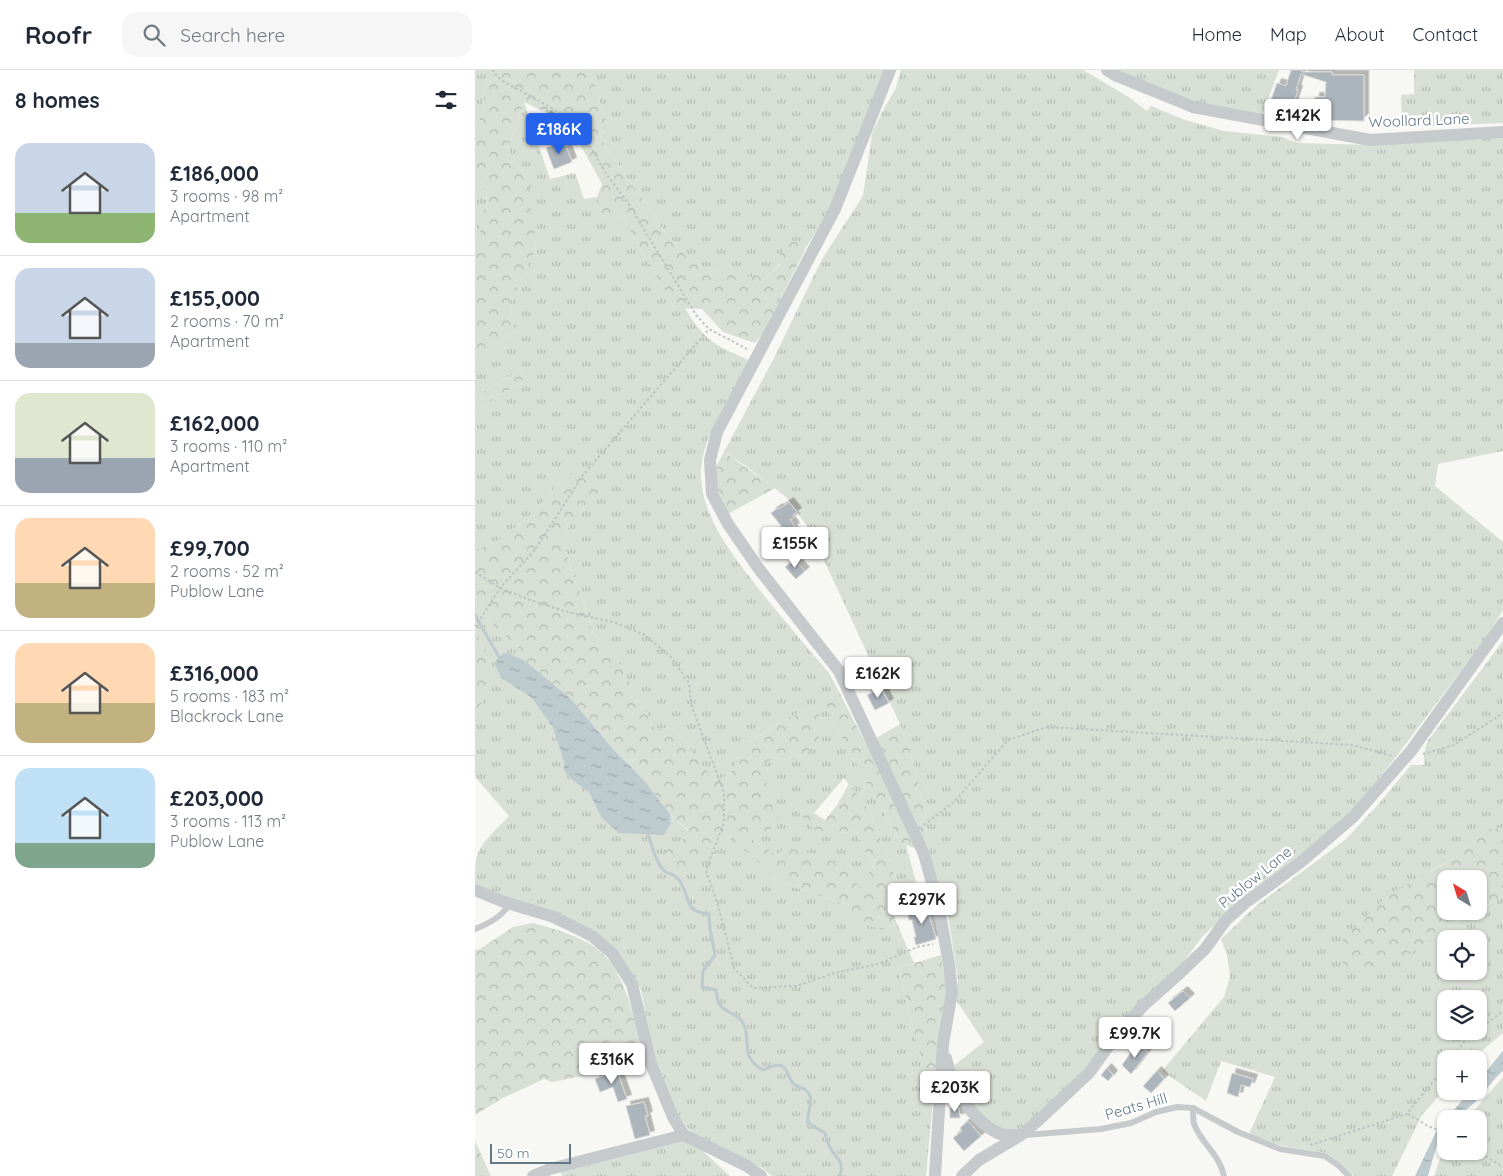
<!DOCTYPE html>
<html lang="en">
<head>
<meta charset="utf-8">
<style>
  body { margin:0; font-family:Quicksand,sans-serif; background:#f6f6f7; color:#1f2937; height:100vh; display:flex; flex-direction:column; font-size:19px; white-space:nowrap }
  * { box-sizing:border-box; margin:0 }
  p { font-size:16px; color:#747a83 }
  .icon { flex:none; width:28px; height:28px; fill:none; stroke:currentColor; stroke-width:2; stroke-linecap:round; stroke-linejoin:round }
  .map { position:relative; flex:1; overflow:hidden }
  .details { display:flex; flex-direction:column; background:#fff; width:475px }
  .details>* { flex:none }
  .needle { width:32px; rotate:322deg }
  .tools { position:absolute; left:962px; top:800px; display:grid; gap:10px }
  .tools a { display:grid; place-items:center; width:50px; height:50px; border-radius:10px; background:#fff; box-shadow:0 1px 4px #0004; font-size:25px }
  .scale { position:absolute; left:15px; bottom:12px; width:81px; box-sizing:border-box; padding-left:5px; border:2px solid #627887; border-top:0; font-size:14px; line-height:18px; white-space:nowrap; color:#627887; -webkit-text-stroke:4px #fff; paint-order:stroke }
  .price { position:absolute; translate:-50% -42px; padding:0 11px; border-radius:5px; background:#fff; color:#222; font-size:16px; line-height:32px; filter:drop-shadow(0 1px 2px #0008) }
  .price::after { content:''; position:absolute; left:50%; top:30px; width:15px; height:11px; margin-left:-8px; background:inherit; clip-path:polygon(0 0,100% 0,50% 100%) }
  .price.selected { background:#2563eb; color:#fff }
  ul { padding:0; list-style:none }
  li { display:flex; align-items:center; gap:15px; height:125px; padding:0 15px }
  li+li { border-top:1px solid #e0e1e3 }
  li span { display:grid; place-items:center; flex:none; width:140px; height:100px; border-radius:15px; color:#555 }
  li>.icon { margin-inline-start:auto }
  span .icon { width:60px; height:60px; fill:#fffc; stroke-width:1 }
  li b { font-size:21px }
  h2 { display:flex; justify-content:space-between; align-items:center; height:60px; padding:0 15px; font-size:21px }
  header { display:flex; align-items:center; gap:30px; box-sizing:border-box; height:70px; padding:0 25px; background:#fff; border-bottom:1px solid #e0e1e3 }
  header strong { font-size:24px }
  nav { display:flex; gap:28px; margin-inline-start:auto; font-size:18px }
  .search { width:350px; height:45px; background:#f6f6f7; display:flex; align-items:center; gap:12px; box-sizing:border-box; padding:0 18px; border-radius:15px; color:#747a83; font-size:19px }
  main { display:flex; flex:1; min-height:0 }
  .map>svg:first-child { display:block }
  .grass { fill:url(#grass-tufts); fill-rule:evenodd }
  .forest { fill:url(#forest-crowns) }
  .water { fill:url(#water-ripples) }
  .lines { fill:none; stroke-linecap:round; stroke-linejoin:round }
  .stream { stroke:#bdcace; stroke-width:3 }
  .building { fill:#acb5bb; stroke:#d8d8d6; filter:url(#shadow) }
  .path { stroke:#bfc2c4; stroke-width:2; stroke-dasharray:2.5 2.5; stroke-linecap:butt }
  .lane { stroke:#c6cacd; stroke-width:6 }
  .street { stroke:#c6cacd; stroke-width:12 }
  .labels { text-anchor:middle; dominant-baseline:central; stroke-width:5; stroke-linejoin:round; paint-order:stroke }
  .street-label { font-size:15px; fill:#627887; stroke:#fff }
</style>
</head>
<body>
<header>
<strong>Roofr</strong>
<div class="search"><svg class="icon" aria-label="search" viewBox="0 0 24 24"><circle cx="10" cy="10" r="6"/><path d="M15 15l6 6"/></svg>Search here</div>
<nav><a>Home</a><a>Map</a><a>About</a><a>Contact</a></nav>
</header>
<main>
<section class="details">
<h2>8 homes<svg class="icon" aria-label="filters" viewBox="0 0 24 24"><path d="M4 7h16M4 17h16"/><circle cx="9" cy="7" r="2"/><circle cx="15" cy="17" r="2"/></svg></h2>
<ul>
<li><span style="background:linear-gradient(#c9d6e8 70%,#8fb573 0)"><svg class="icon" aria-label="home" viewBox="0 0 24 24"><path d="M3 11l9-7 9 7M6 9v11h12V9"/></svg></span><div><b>£186,000</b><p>3 rooms · 98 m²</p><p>Apartment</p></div></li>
<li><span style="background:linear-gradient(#c9d6e8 75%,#9aa5b1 0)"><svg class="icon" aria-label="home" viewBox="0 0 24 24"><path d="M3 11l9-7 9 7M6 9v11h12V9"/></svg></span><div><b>£155,000</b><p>2 rooms · 70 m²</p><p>Apartment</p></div></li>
<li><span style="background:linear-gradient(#dfe7d0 65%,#9aa5b1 0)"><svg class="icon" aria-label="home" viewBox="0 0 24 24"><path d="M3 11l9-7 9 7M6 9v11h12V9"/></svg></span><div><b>£162,000</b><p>3 rooms · 110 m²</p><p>Apartment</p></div></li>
<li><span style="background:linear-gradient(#ffd9b3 65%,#c2b280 0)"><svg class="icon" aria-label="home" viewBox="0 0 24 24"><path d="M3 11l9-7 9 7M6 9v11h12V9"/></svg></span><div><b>£99,700</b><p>2 rooms · 52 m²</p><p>Publow Lane</p></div></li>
<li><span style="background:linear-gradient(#ffd9b3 60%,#c2b280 0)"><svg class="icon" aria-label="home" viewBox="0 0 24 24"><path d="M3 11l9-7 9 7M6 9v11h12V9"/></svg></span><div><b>£316,000</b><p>5 rooms · 183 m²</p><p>Blackrock Lane</p></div></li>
<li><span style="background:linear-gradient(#bfe0f5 75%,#7fa58c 0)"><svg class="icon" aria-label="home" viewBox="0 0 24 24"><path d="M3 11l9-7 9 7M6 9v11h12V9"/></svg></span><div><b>£203,000</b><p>3 rooms · 113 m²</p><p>Publow Lane</p></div></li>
</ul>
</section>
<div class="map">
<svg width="1028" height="1106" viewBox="0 0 1028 1106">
  <defs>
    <pattern id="grass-tufts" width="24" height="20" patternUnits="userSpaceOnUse" patternTransform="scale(1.25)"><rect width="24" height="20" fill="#d8dfd4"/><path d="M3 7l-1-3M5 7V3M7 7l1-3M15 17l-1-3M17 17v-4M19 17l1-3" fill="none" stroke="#b3bab2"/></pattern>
    <pattern id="forest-crowns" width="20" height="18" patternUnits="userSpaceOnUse" patternTransform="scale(1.25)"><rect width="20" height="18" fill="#d8dfd4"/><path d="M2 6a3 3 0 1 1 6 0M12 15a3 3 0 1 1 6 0" fill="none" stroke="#b3bab2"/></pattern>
    <pattern id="water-ripples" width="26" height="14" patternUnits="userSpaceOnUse" patternTransform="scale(1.25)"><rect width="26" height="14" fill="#bdcace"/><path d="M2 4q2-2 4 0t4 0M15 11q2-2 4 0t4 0" fill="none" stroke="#9da9ad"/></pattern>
    <filter id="shadow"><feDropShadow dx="4.5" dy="-4.5" stdDeviation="0" flood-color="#0004"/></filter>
  </defs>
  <rect width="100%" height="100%" fill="#f7f7f3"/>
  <!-- grass -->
  <g class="grass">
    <polygon points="0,0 34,0 11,13 7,45 0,57"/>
    <polygon points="115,0 411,0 357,136 332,176 316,170 306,193 288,210 238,200 215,191 189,161 126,69 131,51"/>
    <polygon points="426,0 608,0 652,26 672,41 676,36 710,50 749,61 808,67 821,73 894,75 1028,68 1028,381 963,394 960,416 1028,472 1028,540 1012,566 921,687 872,747 827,785 776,821 728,866 702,900 609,1000 558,1048 543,1060 527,1060 507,1047 497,1036 477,997 509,972 481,930 483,910 472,839 453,783 448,733 434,678 425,654 335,460 311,427 271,396 249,382 298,290 347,189 388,126 397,64 407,42 421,18"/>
    <polygon points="641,0 804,0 786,47 716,31"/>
    <polygon points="939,0 1028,0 1028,53 927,57 926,25 939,24"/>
    <path d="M49,32L75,109L100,103L109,129L122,127L128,149L147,147L200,238H210C229,271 241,276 274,290C259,318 235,357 228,386C215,440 265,494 295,533C315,557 334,580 354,603L363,620L348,626L357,650L426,773L431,775L447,834L418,844L409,821L423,814L395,742L369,708L339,743L334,740L324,743L368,763L380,760L391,783L399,795L385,819L301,786L276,769L287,709V696L298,688L318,690L338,637L307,651L274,672L254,705L240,711L199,659L180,658L140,586L118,564L108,530L95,496L88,468L97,450L124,424L91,405L60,441L24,470L0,480V342L49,309L44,300L0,327V290L39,262L35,233L61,179L51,123L60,111L45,99L33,78Z"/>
    <polygon points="0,112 9,114 13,135 5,144 5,164 0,168"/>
    <path d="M0,528L13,550L45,579L49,590L29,582L19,593L26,608L57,628L78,658L89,692V701L97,710L114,722L126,747L196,753L195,744L213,761L208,770L190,782L244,786L238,771L255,767L308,813L371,835L410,860L422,854L439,893L423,898L449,1001L459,1018L451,1106H297L287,1098L216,1062L210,1054L204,1045L180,991L166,920L146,886L37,830L0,814C0,806 0,797 1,790C4,773 23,758 34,746L0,707V643L14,622V593L0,559Z"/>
    <path d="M1028,571V758L1013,759L983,786L955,801L936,883L976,855L1028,827V963L997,989H971V1018L947,1045L917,1106H879L864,1092L852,1083L804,1075L774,1064L800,1007L746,991L731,1031L687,1001L749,927L755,906L752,885L746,869L782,835L870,770L901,737L936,695H949V684L952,672ZM971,869H1004V901H971ZM971,929H1004V961H971Z"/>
    <polygon points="1028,1007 1028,1106 959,1106 971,1071 971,1081 1004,1081 1004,1049 992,1049"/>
    <polygon points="210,1071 221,1075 255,1106 87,1106 86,1102"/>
  </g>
  <!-- forest -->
  <g class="forest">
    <polygon points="34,0 115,0 131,51 126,69 189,161 215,191 238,200 276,207 285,205 288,210 306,194 303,187 316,170 332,176 288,263 280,273 248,262 227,239 200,238 147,147 128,150 122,127 127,114 106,76 76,45 49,32 33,78 45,99 60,111 51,123 57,143 61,179 35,233 39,262 0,290 0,168 5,164 5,144 13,135 9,114 0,112 0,57 7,45 11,13"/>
    <polygon points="44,300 49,309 0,342 0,327"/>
    <polygon points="249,382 300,418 253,444 242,424 240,399"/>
    <polygon points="102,404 121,405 124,424 97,450 88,468 95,496 108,530 118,564 140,586 180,658 199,659 240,711 254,705 273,673 307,651 338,637 346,647 344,667 333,683 318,690 298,688 287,696 287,709 301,721 303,749 291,765 276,769 301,785 311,777 345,785 368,795 385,818 399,795 391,783 380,760 368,763 339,760 324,743 334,740 350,750 362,735 374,714 395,742 423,814 409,821 422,854 410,860 373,851 371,835 308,813 255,768 238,771 244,786 216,796 193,797 189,782 208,770 213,760 195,744 167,708 139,680 95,628 49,590 45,579 13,550 0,528 0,480 24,470 60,441 91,405"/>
    <polygon points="0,559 14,593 14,622 0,643"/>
    <polygon points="363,620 391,674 425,654 434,678 448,733 453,783 426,773 357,650 347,626"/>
    <polygon points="1028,758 1028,827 1004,839 1004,809 971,809 971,841 1000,841 976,855 936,883 891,899 868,895 868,869 913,825 983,786 1013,759"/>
    <path d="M58,853C77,858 98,864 115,874C151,894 158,949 168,985L113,1005L77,1012L69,1009L28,1028L0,1045V880L5,879L38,857Z"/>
    <polygon points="466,885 472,923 464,966 459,1018 449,1001 423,898"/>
    <polygon points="0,1071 16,1106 0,1106"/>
  </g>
  <!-- water -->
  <g class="water">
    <polygon points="29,582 49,590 95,628 139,680 167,708 195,744 196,753 189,765 144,763 126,747 114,722 97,710 89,701 89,692 78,658 57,628 26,608 19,593"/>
    <path d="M1028,981V1001C1017,1010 1010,1022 1000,1032C994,1038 988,1041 983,1049H971V1061L962,1074L953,1106H940L962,1060L995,1021H1004V1010Z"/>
  </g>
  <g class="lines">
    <!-- stream -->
    <g class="stream">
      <polyline points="0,545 24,587"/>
      <path d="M173,764C177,775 181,795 191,802C197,805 200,804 204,810C216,825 207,842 234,844L235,859L240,885L228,901L227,917L241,920C242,923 242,928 243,932C249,944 265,943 269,955C277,977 264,985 288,1000C317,986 308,1006 320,1015C326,1018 333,1019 335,1026C338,1035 331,1044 333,1053L350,1063C351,1067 352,1071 354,1075C359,1089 370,1088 365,1106"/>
    </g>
  </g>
  <!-- building -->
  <g class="building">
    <polygon points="816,0 827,0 827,2 857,2 857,5 889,5 889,51 840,50 840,27 850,27 851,12 826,4 821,20 823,20 816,41 795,33 802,13 811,16"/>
    <polygon points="72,45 81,56 70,64 62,53"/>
    <polygon points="89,71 97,92 79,99 71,78"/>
    <polygon points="314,432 322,442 318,445 319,447 315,450 320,457 317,459 320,463 305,474 307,476 297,483 288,472 307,457 296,443 303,438 304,439"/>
    <polygon points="319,490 330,501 321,509 310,497"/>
    <polygon points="406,618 414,633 400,640 392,625"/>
    <polygon points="451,835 461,869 441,875 439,867 441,867 437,850 434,850 432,840"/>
    <polygon points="708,921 715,928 700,941 693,933"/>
    <polygon points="662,974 673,982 656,1004 647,995"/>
    <polygon points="632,998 638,1005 633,1011 626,1005"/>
    <polygon points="142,1001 152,1029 143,1032 138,1017 125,1022 120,1009"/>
    <polygon points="682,1001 689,1009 676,1023 668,1016"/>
    <polygon points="757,1003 778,1009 775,1017 766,1015 763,1027 752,1023"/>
    <polygon points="169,1032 173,1046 170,1046 175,1065 160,1069 151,1036"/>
    <polygon points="475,1038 484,1038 485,1048 475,1048"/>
    <polygon points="493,1051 506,1066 489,1081 478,1068 487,1061 485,1058"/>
  </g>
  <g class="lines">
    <!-- path -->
    <g class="path">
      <polyline points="17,0 26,10 82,41 114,75 132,105 153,133 221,245 234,259 272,279"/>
      <polyline points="0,502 25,518 55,530 93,542 141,553 170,565 196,587 214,613 216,634 249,723 249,752 231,800 244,839 259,898 278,918 321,916 360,903 403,894 442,877 458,874"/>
      <polyline points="0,557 25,518 60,480 108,405 234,259"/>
      <polyline points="948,684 979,675 1028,643"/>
      <polyline points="449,755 479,732 533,670 572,657 877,675 917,686"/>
      <polyline points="1004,959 1028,941"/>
      <polyline points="976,989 993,967 1001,961"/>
      <polyline points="933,1044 953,1056 971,1063"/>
      <polyline points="835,1075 932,1044 971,995"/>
      <polyline points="1002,1081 1028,1097"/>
    </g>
    <!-- lane -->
    <g class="lane">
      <path d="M0,859C15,853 26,847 35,834"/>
      <path d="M718,1038C718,1044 718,1049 719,1054C726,1073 745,1085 749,1106"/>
      <polyline points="550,1065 626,1059 656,1053 681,1042 702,1037 718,1038 763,1062 805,1079 850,1086 863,1095 874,1106"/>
    </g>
    <!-- street -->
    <g class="street">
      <polyline points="415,0 360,139 242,362 235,390 237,424 253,454 284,499 364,601 449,784 464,839 474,894 477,922 468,974 460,1106"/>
      <polyline points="632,0 642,6 718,37 895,70 1028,62"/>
      <polyline points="0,820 29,832 76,846 91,853 117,866 137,883 157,914 176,994 198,1047 209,1065 272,1096 286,1106"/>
      <path d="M471,988C477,1016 496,1050 523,1063C529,1066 539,1065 546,1065"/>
      <polyline points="58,1106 75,1099 209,1065"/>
      <polyline points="487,1106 504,1090 546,1065 565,1049 614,1003 643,963 669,935 706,902 730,879 751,850 770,833 826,792 878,747 936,681 1028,553"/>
    </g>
  </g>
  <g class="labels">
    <!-- street labels -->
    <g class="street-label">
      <text transform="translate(944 50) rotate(-2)">Woollard Lane</text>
      <text transform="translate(780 807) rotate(-39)">Publow Lane</text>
      <text transform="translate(661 1036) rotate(-16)">Peats Hill</text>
    </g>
  </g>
</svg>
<div class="tools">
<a><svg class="needle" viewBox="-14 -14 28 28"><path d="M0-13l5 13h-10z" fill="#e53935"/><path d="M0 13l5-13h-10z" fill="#747a83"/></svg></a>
<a><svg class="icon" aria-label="locate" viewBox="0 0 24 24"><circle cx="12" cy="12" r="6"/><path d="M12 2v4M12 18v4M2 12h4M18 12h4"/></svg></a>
<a><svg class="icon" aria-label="layers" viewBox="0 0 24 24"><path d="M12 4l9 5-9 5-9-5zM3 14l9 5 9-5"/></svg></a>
<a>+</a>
<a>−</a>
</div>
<div class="scale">50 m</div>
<b class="price" style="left:823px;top:71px">£142K</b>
<b class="price selected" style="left:84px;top:85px">£186K</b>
<b class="price" style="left:320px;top:499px">£155K</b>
<b class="price" style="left:403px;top:629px">£162K</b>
<b class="price" style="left:447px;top:855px">£297K</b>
<b class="price" style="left:660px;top:989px">£99.7K</b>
<b class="price" style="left:137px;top:1015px">£316K</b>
<b class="price" style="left:480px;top:1043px">£203K</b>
</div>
</main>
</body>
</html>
